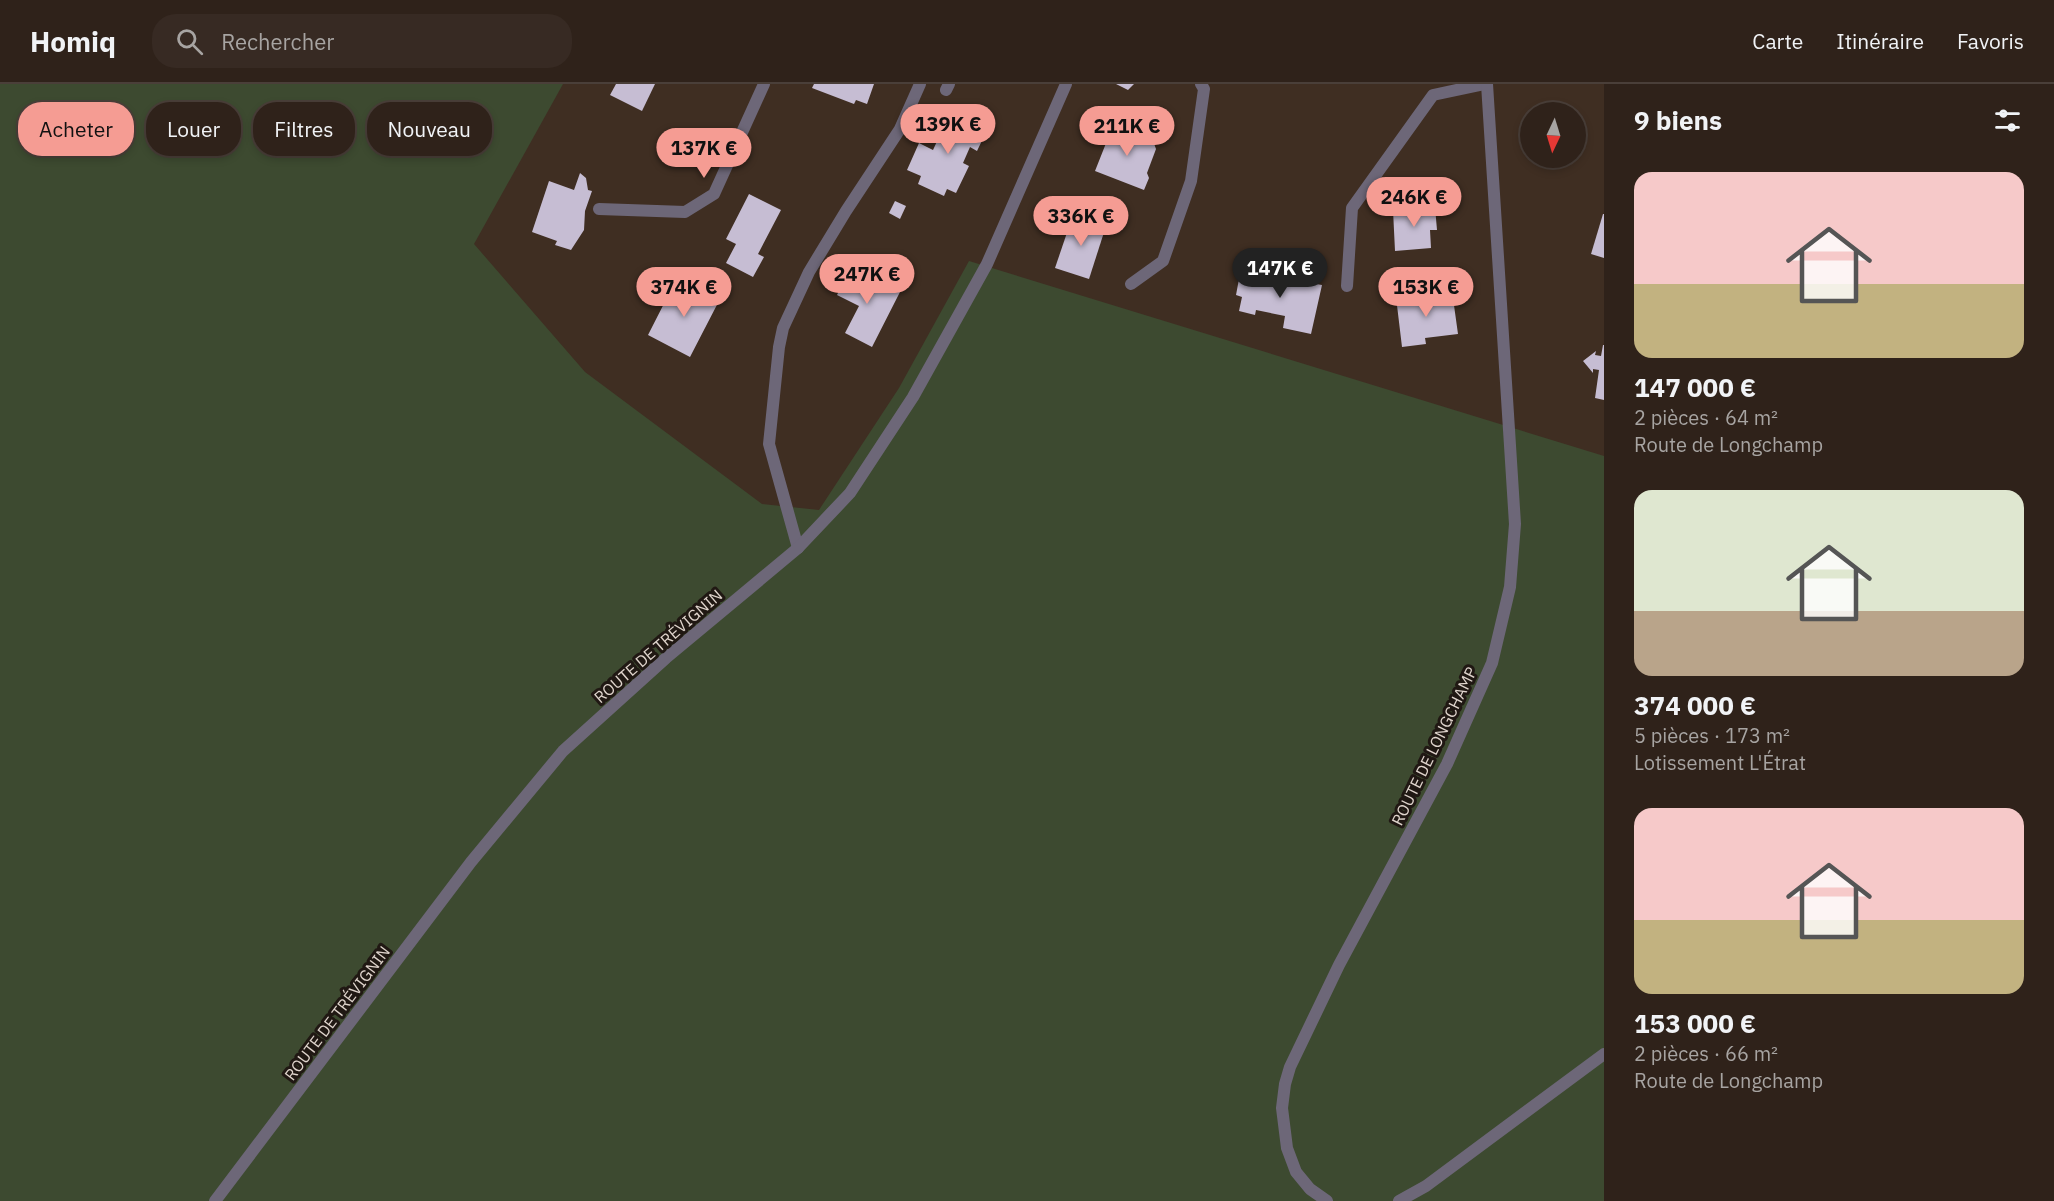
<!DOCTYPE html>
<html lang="fr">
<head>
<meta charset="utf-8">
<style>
  body { margin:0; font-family:"IBM Plex Sans",sans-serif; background:#372a23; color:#f1f3f6; height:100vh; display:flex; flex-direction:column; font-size:22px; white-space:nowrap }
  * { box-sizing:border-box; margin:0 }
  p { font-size:20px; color:#a7a4a2 }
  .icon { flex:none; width:33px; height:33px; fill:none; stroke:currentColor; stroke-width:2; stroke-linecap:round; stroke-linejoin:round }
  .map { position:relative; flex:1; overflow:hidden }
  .panel { display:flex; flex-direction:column; background:#2f221a; width:450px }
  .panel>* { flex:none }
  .top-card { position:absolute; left:18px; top:18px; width:570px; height:54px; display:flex; gap:12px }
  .needle { width:39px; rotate:184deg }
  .tools { position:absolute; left:1520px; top:18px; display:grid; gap:12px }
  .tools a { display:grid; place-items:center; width:66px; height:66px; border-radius:50%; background:#2f221a; box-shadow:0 3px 9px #0003,0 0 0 2px #4a3f39; font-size:30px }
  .price { position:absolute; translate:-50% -51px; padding:0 14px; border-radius:21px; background:#f59c93; color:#111; font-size:20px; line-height:39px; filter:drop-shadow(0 2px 3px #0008) }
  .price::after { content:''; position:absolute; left:50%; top:36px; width:18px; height:14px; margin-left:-9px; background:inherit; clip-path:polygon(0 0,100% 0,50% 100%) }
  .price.current { background:#222; color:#fff }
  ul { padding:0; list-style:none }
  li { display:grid; align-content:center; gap:12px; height:318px; padding:0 30px }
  li span { display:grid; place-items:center; height:186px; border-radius:18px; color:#555 }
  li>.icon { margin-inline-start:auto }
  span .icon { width:108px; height:108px; fill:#fffc; stroke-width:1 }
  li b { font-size:26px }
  h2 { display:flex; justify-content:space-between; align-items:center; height:72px; padding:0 30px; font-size:26px }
  .pill { padding:0 21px; border-radius:24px; background:#2f221a; box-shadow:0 3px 9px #0003,0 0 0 2px #4a3f39; font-size:21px; line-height:54px }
  .pill.current { background:#f59c93; color:#111 }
  header { display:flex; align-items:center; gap:36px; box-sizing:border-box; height:84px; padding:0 30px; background:#2f221a; border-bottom:2px solid #4a3f39 }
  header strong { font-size:28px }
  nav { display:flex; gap:33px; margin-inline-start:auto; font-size:21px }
  .search { width:420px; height:54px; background:#372a23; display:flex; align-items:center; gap:15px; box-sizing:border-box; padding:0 21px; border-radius:24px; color:#a7a4a2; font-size:22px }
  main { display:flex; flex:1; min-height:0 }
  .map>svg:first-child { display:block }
  .green { fill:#3d4a30 }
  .building { fill:#c6bdd3 }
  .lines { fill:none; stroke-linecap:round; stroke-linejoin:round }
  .service { stroke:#6d6778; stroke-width:12 }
  .minor { stroke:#6d6778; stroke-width:12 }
  .tertiary { stroke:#6d6778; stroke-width:12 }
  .labels { text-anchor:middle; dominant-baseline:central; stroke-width:6; stroke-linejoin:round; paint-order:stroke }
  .street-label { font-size:16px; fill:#e0d5cd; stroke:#201813 }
</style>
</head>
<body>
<header>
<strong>Homiq</strong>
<div class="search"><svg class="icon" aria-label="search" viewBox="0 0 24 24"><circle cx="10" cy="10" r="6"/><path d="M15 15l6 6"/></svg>Rechercher</div>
<nav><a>Carte</a><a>Itinéraire</a><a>Favoris</a></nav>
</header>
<main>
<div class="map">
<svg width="1604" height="1117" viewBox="0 0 1604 1117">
  <rect width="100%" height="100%" fill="#3f2e22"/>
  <!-- green -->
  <polygon class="green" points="0,0 563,0 474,160 585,288 762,420 819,426 899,304 969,177 1604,372 1604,1117 0,1117"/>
  <!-- building -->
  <g class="building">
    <polygon points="616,0 655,0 642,27 610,11"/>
    <polygon points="814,0 874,0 867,20 856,16 854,20 812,4"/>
    <polygon points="1116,0 1134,0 1128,6"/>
    <polygon points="951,27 988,44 977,67 970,63 963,79 969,82 956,109 947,105 944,112 918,100 921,92 907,86 919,59 933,66"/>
    <polygon points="1114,39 1152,54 1156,65 1147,89 1149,94 1144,106 1095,87"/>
    <polygon points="580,89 586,94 588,106 592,107 585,127 584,146 571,166 555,161 557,157 532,148 549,97 574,106"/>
    <polygon points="749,110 781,126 758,170 764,173 753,193 726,179 736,160 726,155"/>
    <polygon points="895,117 906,122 900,135 889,129"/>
    <polygon points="1435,123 1437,146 1430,146 1431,164 1395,167 1393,126"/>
    <polygon points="1603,130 1604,130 1604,174 1591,170"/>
    <polygon points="1073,131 1106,142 1089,195 1055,184"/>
    <polygon points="851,183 900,208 872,263 845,249 859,222 837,211"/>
    <polygon points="1246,183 1265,186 1264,191 1322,201 1311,250 1283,244 1285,232 1256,226 1255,231 1239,227 1242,213 1236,211 1239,195 1251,196 1243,195"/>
    <polygon points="675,198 693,207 697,200 721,213 690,273 648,251"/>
    <polygon points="1452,207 1458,250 1425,254 1426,260 1402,263 1396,213 1414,211 1420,216 1426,215 1425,210"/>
    <polygon points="1603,261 1604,261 1604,316 1595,314 1599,286 1593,285 1593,289 1583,277 1596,267 1595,271 1601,272"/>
  </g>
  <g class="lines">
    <!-- service -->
    <g class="service">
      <polyline points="946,6 949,0"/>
      <polyline points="1131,200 1163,177 1191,97 1204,5 1201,0"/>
      <polyline points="1347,202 1352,124 1433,11 1485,0"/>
    </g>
    <!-- minor -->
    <g class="minor">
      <polyline points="599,125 685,128 714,110 764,0"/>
      <polyline points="798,464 769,360 779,263 783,244 809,188 846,127 900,45 920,0"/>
    </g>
    <!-- tertiary -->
    <g class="tertiary">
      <polyline points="215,1117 471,778 563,667 666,574 798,464 850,409 913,313 987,180 1066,0"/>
      <polyline points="1327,1117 1310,1105 1296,1088 1287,1064 1282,1024 1285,1000 1290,983 1339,881 1447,680 1492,579 1510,503 1515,440 1487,0"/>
      <polyline points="1399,1117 1426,1102 1604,970"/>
    </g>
  </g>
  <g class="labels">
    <!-- street labels -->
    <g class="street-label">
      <text transform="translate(658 562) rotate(-41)">ROUTE DE TRÉVIGNIN</text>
      <text transform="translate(1434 662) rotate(-64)">ROUTE DE LONGCHAMP</text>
      <text transform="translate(337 929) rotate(-53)">ROUTE DE TRÉVIGNIN</text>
    </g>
  </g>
</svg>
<div class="tools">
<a><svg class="needle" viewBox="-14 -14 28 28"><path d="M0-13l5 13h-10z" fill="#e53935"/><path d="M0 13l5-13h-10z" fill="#a7a4a2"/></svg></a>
</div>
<b class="price" style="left:948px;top:71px">139K €</b>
<b class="price" style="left:1127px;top:73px">211K €</b>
<b class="price" style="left:704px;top:95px">137K €</b>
<b class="price" style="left:1414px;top:144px">246K €</b>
<b class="price" style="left:1081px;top:163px">336K €</b>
<b class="price current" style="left:1280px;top:215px">147K €</b>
<b class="price" style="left:867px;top:221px">247K €</b>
<b class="price" style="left:684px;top:234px">374K €</b>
<b class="price" style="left:1426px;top:234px">153K €</b>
<div class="top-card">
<a class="pill current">Acheter</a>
<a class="pill">Louer</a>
<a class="pill">Filtres</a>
<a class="pill">Nouveau</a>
</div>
</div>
<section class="panel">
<h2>9 biens<svg class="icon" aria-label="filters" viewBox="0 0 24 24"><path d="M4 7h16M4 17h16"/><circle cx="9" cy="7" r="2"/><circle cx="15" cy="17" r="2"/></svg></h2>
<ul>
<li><span style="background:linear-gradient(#f6c9c9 60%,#c2b280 0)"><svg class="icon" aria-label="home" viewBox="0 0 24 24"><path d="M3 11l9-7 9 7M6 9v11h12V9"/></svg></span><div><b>147 000 €</b><p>2 pièces · 64 m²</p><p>Route de Longchamp</p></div></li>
<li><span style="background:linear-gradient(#dfe7d0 65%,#b9a48a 0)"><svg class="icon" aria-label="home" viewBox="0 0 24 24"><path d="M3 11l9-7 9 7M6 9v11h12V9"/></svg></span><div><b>374 000 €</b><p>5 pièces · 173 m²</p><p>Lotissement L'Étrat</p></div></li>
<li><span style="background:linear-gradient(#f6c9c9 60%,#c2b280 0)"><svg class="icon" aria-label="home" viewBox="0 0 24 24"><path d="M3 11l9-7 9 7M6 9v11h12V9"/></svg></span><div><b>153 000 €</b><p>2 pièces · 66 m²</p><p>Route de Longchamp</p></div></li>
</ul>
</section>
</main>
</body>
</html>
